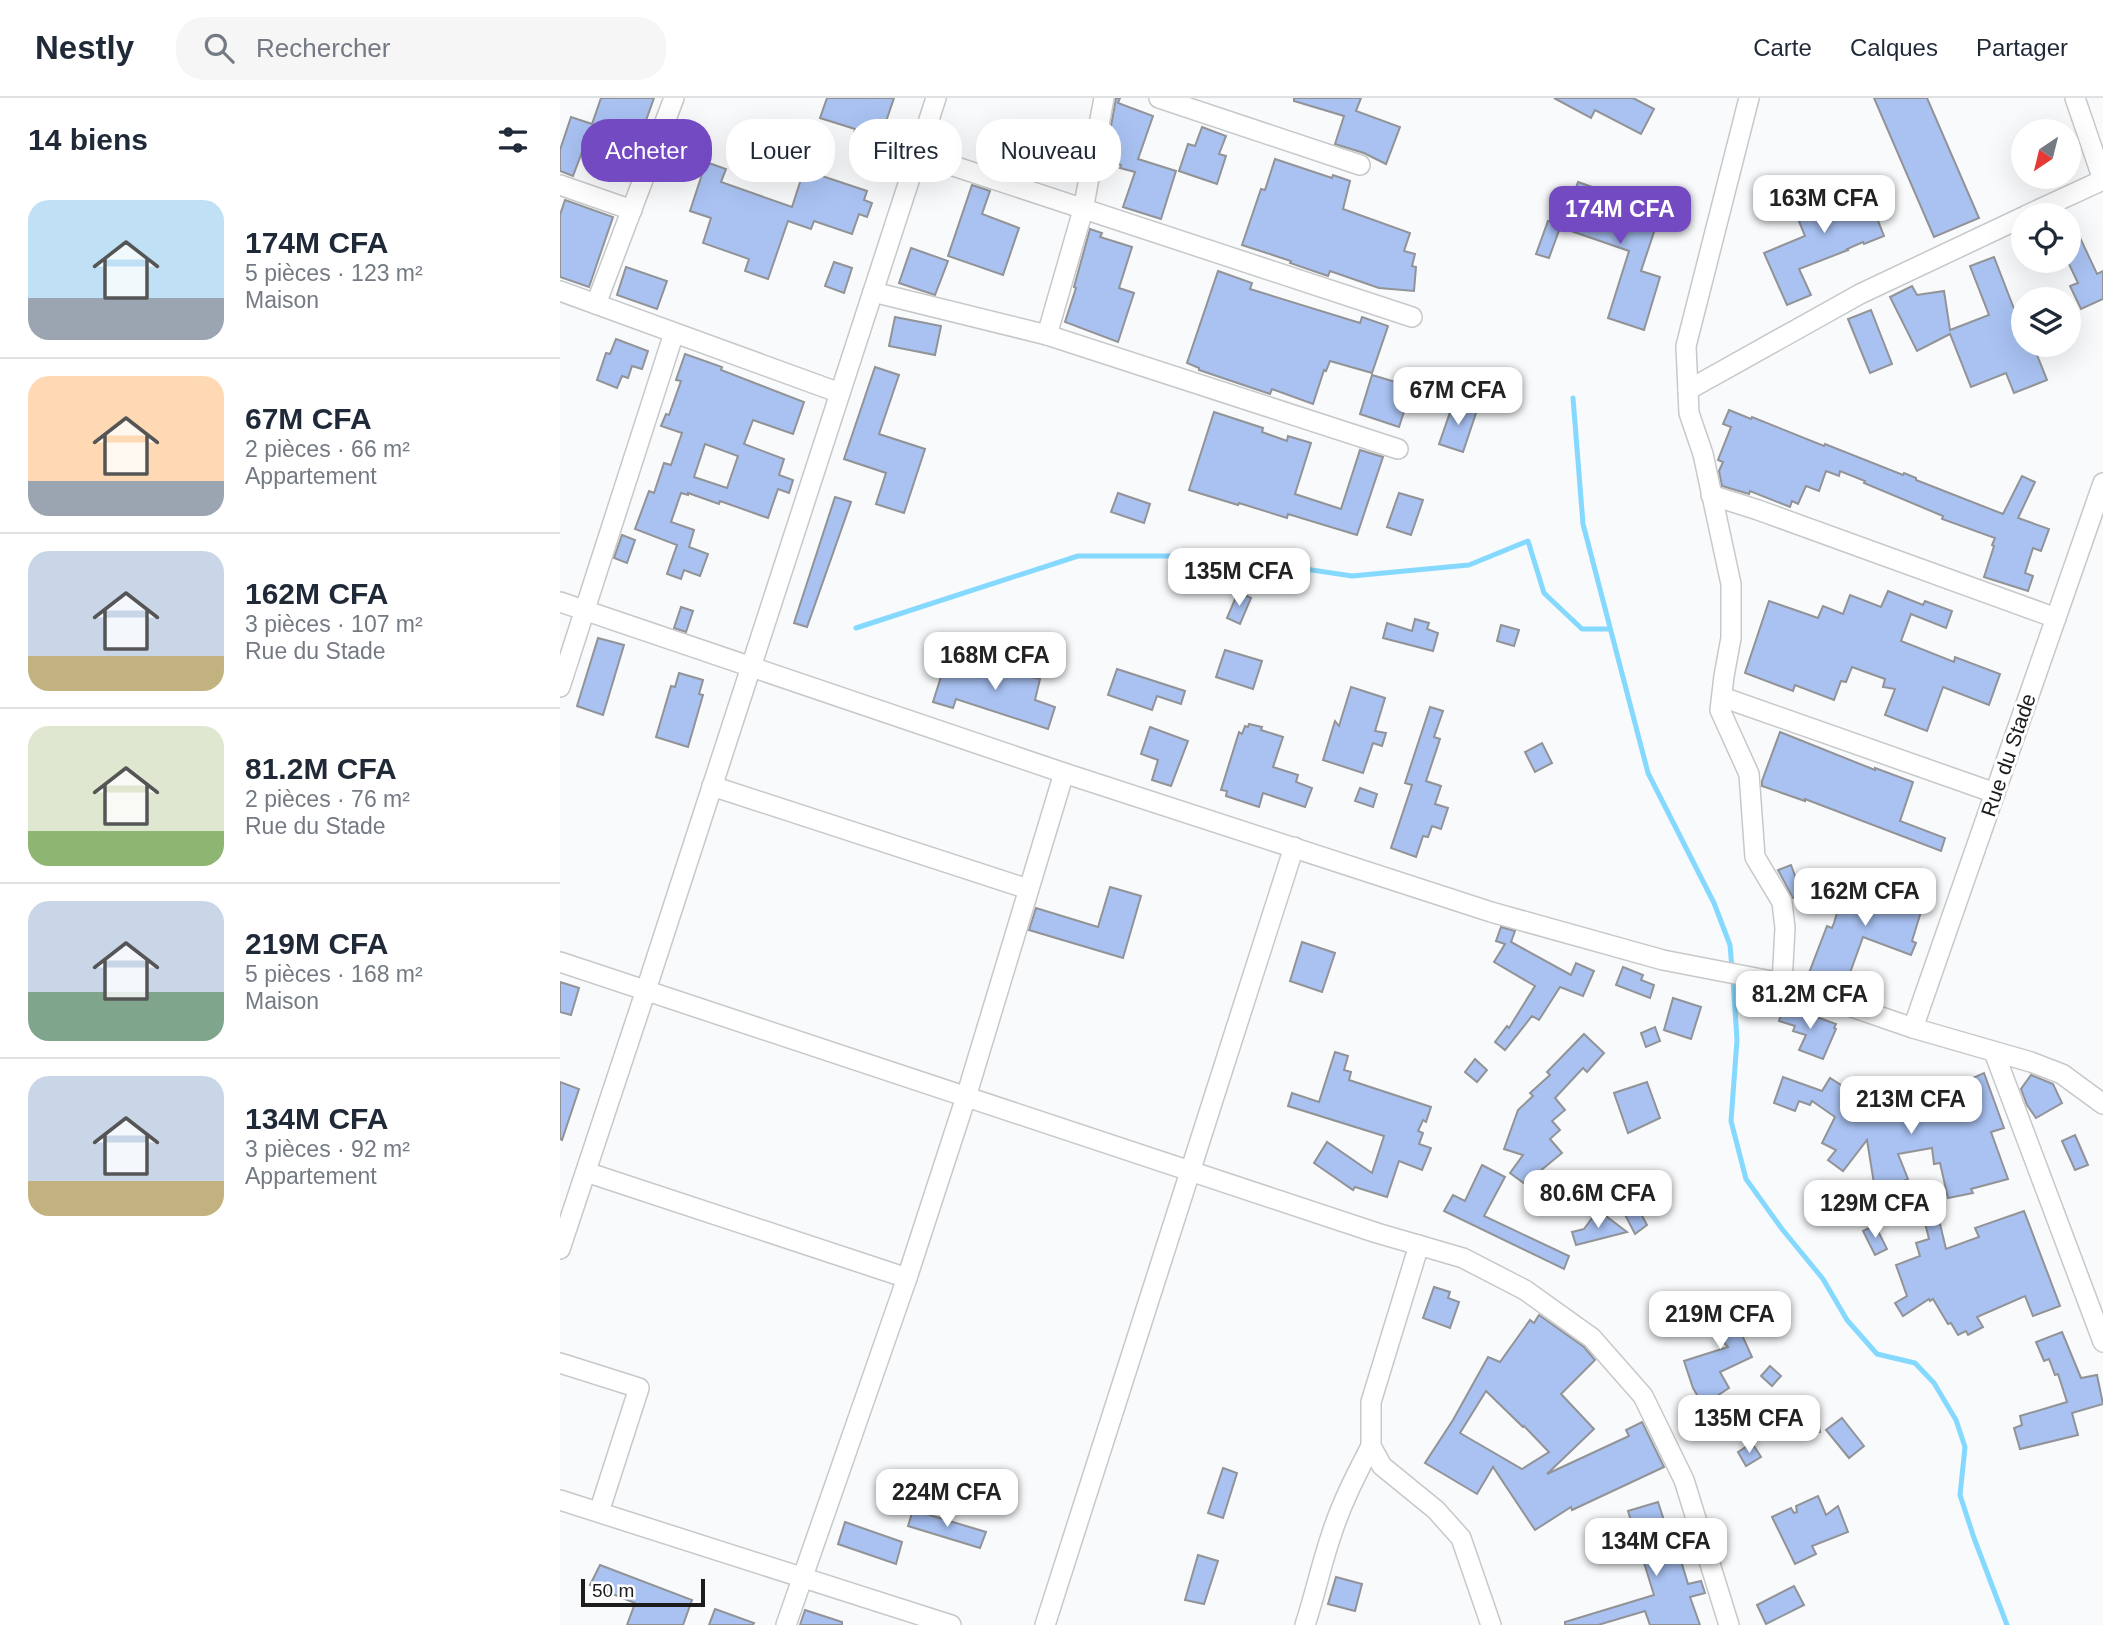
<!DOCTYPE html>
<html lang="fr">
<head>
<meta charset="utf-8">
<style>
  body { margin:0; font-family:Arial,sans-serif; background:#f6f6f7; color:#1f2937; height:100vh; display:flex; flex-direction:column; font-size:26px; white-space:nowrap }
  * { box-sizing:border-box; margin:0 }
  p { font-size:23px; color:#747a83 }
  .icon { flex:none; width:38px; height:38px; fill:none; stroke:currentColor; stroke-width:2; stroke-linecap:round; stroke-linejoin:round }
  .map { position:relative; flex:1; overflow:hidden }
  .panel { display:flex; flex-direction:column; background:#fff; width:560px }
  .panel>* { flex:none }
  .guide { position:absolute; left:21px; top:21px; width:665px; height:63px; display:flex; gap:14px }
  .needle { width:46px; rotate:215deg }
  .controls { position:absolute; left:1451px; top:21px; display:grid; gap:14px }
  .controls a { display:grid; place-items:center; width:70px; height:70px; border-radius:50%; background:#fff; box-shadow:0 7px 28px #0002; font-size:35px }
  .scale { position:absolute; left:21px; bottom:18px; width:124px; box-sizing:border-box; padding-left:7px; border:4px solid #1c1c1d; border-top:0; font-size:19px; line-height:24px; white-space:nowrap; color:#1c1c1d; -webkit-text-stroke:5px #fff; paint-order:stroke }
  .price { position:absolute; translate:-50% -60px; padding:0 16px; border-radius:14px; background:#fff; color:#222; font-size:23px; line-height:46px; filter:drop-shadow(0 2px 4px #0008) }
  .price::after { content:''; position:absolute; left:50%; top:42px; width:21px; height:16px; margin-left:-10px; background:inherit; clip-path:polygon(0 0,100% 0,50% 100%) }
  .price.current { background:#734ac2; color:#fff }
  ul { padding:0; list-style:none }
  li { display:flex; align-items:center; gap:21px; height:175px; padding:0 28px }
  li+li { border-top:2px solid #e0e1e3 }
  li span { display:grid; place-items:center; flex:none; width:196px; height:140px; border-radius:21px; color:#555 }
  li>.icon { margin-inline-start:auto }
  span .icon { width:84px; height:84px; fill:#fffc; stroke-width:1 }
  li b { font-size:30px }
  h2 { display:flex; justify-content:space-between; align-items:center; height:84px; padding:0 28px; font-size:30px }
  .pill { padding:0 24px; border-radius:28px; background:#fff; box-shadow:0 7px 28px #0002; font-size:24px; line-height:63px }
  .pill.current { background:#734ac2; color:#fff }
  header { display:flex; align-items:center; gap:42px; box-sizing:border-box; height:98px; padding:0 35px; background:#fff; border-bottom:2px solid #e0e1e3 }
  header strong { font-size:33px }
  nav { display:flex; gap:38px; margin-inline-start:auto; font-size:24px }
  .search { width:490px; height:63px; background:#f6f6f7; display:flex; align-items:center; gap:18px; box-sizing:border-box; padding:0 24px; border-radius:28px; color:#747a83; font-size:26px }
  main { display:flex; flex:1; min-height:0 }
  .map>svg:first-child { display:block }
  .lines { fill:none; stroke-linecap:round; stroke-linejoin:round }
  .stream { stroke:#85d9ff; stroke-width:5 }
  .building { fill:#a9c2f2; stroke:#929396; stroke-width:2; fill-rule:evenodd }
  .street-casing { stroke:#c7c8ca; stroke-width:22 }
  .street { stroke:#fff; stroke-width:19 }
  .labels { text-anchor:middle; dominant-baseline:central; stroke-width:6; stroke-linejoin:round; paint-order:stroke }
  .street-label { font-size:21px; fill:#1c1c1d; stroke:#fff }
</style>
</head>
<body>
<header>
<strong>Nestly</strong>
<div class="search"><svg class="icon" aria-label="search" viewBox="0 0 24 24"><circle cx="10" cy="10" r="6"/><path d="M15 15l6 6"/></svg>Rechercher</div>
<nav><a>Carte</a><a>Calques</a><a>Partager</a></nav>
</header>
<main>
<section class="panel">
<h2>14 biens<svg class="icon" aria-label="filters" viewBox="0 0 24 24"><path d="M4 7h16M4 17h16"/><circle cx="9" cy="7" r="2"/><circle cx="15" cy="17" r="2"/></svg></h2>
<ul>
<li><span style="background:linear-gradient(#bfe0f5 70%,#9aa5b1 0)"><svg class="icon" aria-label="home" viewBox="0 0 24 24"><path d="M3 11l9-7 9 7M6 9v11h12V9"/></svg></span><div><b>174M CFA</b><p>5 pièces · 123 m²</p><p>Maison</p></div></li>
<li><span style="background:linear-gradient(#ffd9b3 75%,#9aa5b1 0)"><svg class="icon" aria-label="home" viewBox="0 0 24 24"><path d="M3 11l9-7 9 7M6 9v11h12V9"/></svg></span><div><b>67M CFA</b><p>2 pièces · 66 m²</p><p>Appartement</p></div></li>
<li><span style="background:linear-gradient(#c9d6e8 75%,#c2b280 0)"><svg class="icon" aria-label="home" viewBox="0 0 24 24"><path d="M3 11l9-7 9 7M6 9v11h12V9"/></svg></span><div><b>162M CFA</b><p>3 pièces · 107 m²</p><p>Rue du Stade</p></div></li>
<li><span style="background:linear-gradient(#dfe7d0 75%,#8fb573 0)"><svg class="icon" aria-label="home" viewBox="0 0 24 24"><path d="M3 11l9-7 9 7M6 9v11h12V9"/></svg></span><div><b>81.2M CFA</b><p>2 pièces · 76 m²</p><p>Rue du Stade</p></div></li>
<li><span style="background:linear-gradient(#c9d6e8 65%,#7fa58c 0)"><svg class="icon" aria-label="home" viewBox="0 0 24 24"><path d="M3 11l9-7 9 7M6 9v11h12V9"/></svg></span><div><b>219M CFA</b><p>5 pièces · 168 m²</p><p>Maison</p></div></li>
<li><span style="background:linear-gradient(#c9d6e8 75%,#c2b280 0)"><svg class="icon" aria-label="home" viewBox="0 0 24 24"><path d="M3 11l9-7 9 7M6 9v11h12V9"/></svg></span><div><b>134M CFA</b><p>3 pièces · 92 m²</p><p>Appartement</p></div></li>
</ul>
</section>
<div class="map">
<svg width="1543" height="1527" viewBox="0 0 1543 1527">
  <rect width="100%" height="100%" fill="#f8fafc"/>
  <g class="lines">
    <!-- stream -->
    <g class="stream">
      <polyline points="1013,300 1023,426 1088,675 1154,805 1170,847 1172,871"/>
      <polyline points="296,530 518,458 658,458 792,478 909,467 968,443 984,495 1022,531 1050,531"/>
      <polyline points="1173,881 1177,942 1171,1023 1186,1081 1222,1131 1263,1181 1287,1222 1317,1256 1355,1265 1374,1285 1396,1322 1405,1349 1400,1397 1414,1440 1447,1527"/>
    </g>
  </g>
  <!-- building -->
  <g class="building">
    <polygon points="41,0 94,0 69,70 22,54 13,78 0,73 0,52 11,19 32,26"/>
    <polygon points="267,0 334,0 319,44 294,35 295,31 260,20"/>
    <polygon points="556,0 560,0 558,5 593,18 578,61 616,73 601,121 563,109 575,74 560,70 561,67 545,62"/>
    <polygon points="734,0 801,0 796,13 840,29 826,66 804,55 775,46 784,18 734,3"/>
    <polygon points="994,0 1073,0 1094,11 1081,36 1035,12 1031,20"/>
    <polygon points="1314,0 1367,0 1419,120 1374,139"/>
    <polygon points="642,29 666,38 659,56 666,58 657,86 619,73 628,46 635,48"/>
    <polygon points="463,33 516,50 506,80 453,62"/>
    <polygon points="715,61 772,80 773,77 790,83 783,111 850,135 844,153 855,156 852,168 856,169 854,193 819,190 770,173 768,178 730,165 731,163 682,147 701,91 705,92"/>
    <polygon points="146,64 166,71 161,84 232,109 244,72 307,93 304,102 312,105 307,119 299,116 292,136 254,123 251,131 228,123 208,181 185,173 189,161 143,145 151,120 130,113"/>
    <polygon points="1301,80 1324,138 1304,146 1303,144 1287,151 1288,152 1239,171 1251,197 1227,207 1204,155 1245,138 1232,106"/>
    <polygon points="1018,84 1101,113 1081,173 1100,179 1084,232 1048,220 1069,153 1002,130"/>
    <polygon points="412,87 430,93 422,116 459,130 443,177 388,158"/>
    <polygon points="5,102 53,119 29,189 0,179 0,117"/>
    <polygon points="1508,114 1537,176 1543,173 1543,201 1521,211 1510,188 1518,185 1508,164"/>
    <polygon points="988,123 1001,127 989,160 976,156"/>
    <polygon points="530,131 542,135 540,139 572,149 559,190 574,195 558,244 505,224 516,190 514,189"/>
    <polygon points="351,150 388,163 375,197 339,185"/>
    <polygon points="1434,159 1463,234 1463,247 1473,247 1487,282 1454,295 1446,275 1411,289 1390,236 1357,253 1330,199 1352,188 1357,197 1384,193 1390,232 1429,217 1410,168"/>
    <polygon points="274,164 292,170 284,195 265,188"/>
    <polygon points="66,169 107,183 97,211 57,197"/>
    <polygon points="658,173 692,185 690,191 800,225 802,219 828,228 812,275 770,263 766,273 764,272 753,306 712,291 710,296 639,272 639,270 627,265"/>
    <polygon points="1311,212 1332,266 1310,275 1288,221"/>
    <polygon points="335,219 381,228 375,257 329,248"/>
    <polygon points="56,241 88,253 82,271 72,268 68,280 62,278 57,290 37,282 46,255 50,256"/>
    <path d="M125,256L162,269L161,272L244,304L233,336L193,322L184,346L224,361L219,377L233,382L229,395L218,391L208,420L160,403L159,406L128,395V397L121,395L111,424L134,432L129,449L148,456L140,478L124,472L121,481L107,476L117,447L75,431L89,393L94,395L104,365L111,367L122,335L101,328L106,316L109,317L121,283L116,282ZM145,346L178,358L167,390L134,379Z"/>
    <polygon points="315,269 339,277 319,336 365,351 344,415 316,406 326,375 284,361"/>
    <polygon points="812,277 852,289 839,329 800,316"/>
    <polygon points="894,303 917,312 903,354 879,346"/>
    <polygon points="1169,312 1191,321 1192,319 1264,348 1265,346 1343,377 1344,375 1356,380 1356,382 1443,416 1462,378 1475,384 1458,420 1489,431 1481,453 1473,450 1465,475 1473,478 1468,493 1424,479 1434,448 1432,447 1435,440 1382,421 1383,418 1304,385 1305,383 1280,373 1279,378 1266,373 1259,393 1246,388 1238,406 1232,403 1230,409 1190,393 1189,396 1162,388 1159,373 1163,364 1158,362 1171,329 1163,326"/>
    <polygon points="654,314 703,330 702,334 727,343 728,338 751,345 735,396 781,411 800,352 823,359 797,437 728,416 727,420 679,405 678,407 629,392"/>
    <polygon points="558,395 590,406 584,425 551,414"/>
    <polygon points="839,395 863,402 851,437 827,429"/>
    <polygon points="275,399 291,404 247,529 234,525"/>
    <polygon points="62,437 75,442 67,465 54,460"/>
    <polygon points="1328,493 1363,507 1365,503 1392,513 1386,530 1351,516 1341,543 1394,564 1395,559 1440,576 1429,607 1383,589 1367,633 1325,617 1335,591 1323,589 1325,581 1292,569 1286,584 1281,583 1274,602 1235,587 1233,593 1185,575 1209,503 1258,520 1263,508 1283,516 1290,497 1321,509"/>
    <polygon points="678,494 691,500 680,526 667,520"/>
    <polygon points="121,509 133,513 126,534 114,530"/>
    <polygon points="855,521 869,525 867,531 878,535 873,553 823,540 827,525 852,533"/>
    <polygon points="941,527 959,532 954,548 937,543"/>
    <polygon points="38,540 64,547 43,617 17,608"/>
    <polygon points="665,552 702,563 693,591 656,579"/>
    <polygon points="424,558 448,564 446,573 480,581 475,602 495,609 488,631 396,601 393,610 373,604 385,566 420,577"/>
    <polygon points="557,571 625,593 621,606 597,598 592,612 548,597"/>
    <polygon points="119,575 143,582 139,596 143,597 128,649 96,639 111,588 115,589"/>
    <polygon points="791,589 825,600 815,633 826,635 822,648 813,645 803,675 763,662 775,623 779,628"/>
    <polygon points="870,609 883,613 874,639 880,641 866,683 881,688 875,706 888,710 881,731 872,728 868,739 863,738 856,759 831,750 852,687 845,685"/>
    <polygon points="689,626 702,629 701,632 723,639 713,669 738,677 736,684 752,690 745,709 703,695 699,709 666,698 667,693 661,692 679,634 682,636 685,628 688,629"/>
    <polygon points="590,629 628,643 611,688 592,682 598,662 581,656"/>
    <polygon points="1220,634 1315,672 1315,670 1353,684 1340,723 1385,740 1381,753 1245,701 1245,703 1202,688 1202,683"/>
    <polygon points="982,645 992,665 975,674 965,654"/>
    <polygon points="800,690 817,696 813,709 795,703"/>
    <polygon points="1231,767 1242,797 1233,800 1218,772"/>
    <polygon points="1287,782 1364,804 1352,843 1356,845 1351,857 1303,839 1287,883 1280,880 1278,886 1249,875 1267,828 1272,830 1274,825"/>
    <polygon points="550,789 581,798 563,860 469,832 476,810 538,829"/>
    <polygon points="941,829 955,833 951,844 1011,877 1016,865 1034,873 1023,898 1000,889 979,922 972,918 945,952 935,944 947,928 949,930 975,888 934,864 945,846 936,843"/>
    <polygon points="742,844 775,855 762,894 730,883"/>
    <polygon points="1063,869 1083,877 1081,882 1094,887 1090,900 1056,887"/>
    <polygon points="0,884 19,890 11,917 0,914"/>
    <polygon points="1113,900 1141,909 1131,941 1104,932"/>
    <polygon points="1224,907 1276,926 1274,930 1276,931 1263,961 1239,952 1246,937 1233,933 1235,928 1219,923"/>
    <polygon points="1095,929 1100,943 1086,949 1081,935"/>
    <polygon points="1024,936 1044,955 1027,974 1023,970 995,1000 1005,1012 992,1023 1000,1032 990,1041 1002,1055 979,1074 969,1089 950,1075 963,1057 944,1051 958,1012 973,998 970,995 990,977 987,974"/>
    <polygon points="775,954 788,958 784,972 791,974 789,982 871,1009 866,1024 863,1022 858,1033 863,1035 859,1046 871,1050 862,1072 839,1063 827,1099 795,1089 793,1092 754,1065 767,1044 812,1075 824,1038 728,1008 732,995 759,1004"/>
    <polygon points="915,961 927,972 917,984 905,974"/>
    <polygon points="1424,975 1444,1030 1431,1034 1448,1081 1411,1091 1413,1095 1388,1100 1380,1065 1374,1066 1372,1050 1338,1056 1348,1081 1343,1083 1349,1102 1325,1115 1316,1098 1307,1042 1283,1073 1268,1062 1276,1052 1262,1045 1275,1019 1252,1003 1250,1007 1239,1003 1235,1013 1214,1005 1223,979 1262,993 1270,980 1295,996 1293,999 1350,1021 1350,1016 1386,1021 1391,980 1404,984"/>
    <polygon points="1471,977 1493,986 1502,1005 1476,1020 1467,1007 1461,991"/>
    <polygon points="0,984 19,991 2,1042 0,1041"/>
    <polygon points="1087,984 1100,1020 1068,1035 1054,995"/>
    <polygon points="1515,1037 1528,1067 1515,1072 1502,1043"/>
    <polygon points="922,1067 945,1079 924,1118 1009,1158 1004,1171 884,1113 893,1097 905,1103"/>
    <polygon points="1071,1097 1087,1127 1075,1136 1058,1103"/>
    <polygon points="1375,1105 1386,1151 1419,1139 1415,1130 1464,1113 1500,1208 1473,1218 1465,1198 1417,1219 1423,1229 1408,1237 1406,1233 1398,1237 1391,1225 1388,1226 1373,1201 1370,1203 1369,1201 1343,1218 1335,1205 1347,1198 1336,1167 1360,1158 1356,1145 1369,1141 1361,1109"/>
    <polygon points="1038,1112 1067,1134 1016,1147 1012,1134 1024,1131"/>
    <polygon points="1315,1127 1327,1151 1315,1157 1303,1133"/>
    <polygon points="874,1189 890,1194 888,1200 899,1204 890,1230 863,1220"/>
    <polygon points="1177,1198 1190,1217 1177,1226 1192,1259 1160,1274 1169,1290 1143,1307 1133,1290 1124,1263 1168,1249 1142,1220"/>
    <polygon points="1140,1200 1150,1211 1118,1229 1111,1217"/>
    <path d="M979,1217L1024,1249L1035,1262L1001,1296L1034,1331L987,1376L1069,1338L1066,1332L1082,1324L1104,1369L1012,1412L1011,1409L975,1432L933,1369L917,1396L865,1365L893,1322L928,1259L940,1264L970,1222L974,1225ZM926,1293L963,1329L964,1328L989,1354L962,1371L900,1335Z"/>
    <polygon points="1502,1234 1521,1280 1537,1277 1543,1306 1512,1315 1518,1337 1460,1351 1454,1330 1462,1327 1460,1318 1507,1304 1498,1276 1495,1277 1489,1261 1484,1263 1476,1244"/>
    <polygon points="1210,1268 1221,1278 1212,1288 1201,1278"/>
    <polygon points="1216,1302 1219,1315 1202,1319 1200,1305"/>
    <polygon points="1257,1315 1260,1334 1244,1337 1243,1332 1220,1336 1217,1321"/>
    <polygon points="1282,1320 1304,1348 1289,1360 1266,1332"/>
    <polygon points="1192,1345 1201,1359 1186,1368 1178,1354"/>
    <polygon points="663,1370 677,1375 663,1420 648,1415"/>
    <polygon points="1258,1398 1266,1417 1278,1408 1288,1434 1252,1448 1256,1456 1235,1466 1212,1419 1231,1410 1234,1415 1237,1414 1236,1408"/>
    <polygon points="1098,1404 1112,1447 1116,1446 1128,1486 1141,1483 1145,1495 1130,1499 1140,1527 1090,1527 1085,1513 1038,1527 1005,1527 1005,1524 1094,1497 1068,1413"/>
    <polygon points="353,1412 426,1434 420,1450 348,1428"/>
    <polygon points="285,1424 342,1444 336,1466 278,1446"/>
    <polygon points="638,1457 658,1463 644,1506 625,1502"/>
    <polygon points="40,1467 132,1502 123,1527 67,1527 75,1505 30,1487"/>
    <polygon points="776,1479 802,1486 795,1513 768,1506"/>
    <polygon points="1234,1488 1244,1507 1206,1526 1197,1507"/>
    <polygon points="155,1511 194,1525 193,1527 149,1527"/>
    <polygon points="245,1512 282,1524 282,1527 240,1527"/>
  </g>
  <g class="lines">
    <defs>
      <g id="street">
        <polyline points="599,0 800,67"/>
        <polyline points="1189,0 1126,248 1129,315 1143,356 1171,486 1171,540 1164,578 1160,612 1189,676 1195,759 1222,804 1225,830 1222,885"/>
        <polyline points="1515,0 1543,82"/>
        <polyline points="357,56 852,219"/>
        <polyline points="0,87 72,112"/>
        <polyline points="1467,117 1543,82"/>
        <polyline points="0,193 280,295"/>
        <polyline points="313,194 487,237 838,351"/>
        <polyline points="36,206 114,0"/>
        <polyline points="487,237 523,112 544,0"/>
        <polyline points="1128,292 1300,196 1463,119"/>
        <polyline points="1151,397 1198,412 1496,520"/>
        <polyline points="0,504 504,675 931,814 1103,862 1222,885 1353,930 1471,964 1502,976 1543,1006"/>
        <polyline points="0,589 114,235"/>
        <polyline points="1162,599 1435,695"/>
        <polyline points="152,688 468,791"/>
        <polyline points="0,864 817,1135 903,1160 965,1192 1032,1240 1083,1298 1124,1382 1169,1527"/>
        <polyline points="1353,930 1543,385"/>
        <polyline points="1434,954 1543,1244"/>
        <polyline points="26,1074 347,1180"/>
        <polyline points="859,1147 811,1304 811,1348 822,1368 876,1412 901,1440 931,1527"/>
        <polyline points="0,1151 86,892 376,0"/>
        <polyline points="0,1265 79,1290 39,1414"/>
        <polyline points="0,1402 391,1527"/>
        <polyline points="226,1527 347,1180 406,999 504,675"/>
        <polyline points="485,1527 734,749"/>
        <path d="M745,1527C755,1497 761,1467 771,1438C781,1406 796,1377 811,1348"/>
      </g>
    </defs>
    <!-- street casing -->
    <use href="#street" class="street-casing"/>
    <!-- street -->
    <use href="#street" class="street"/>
  </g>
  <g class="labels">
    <!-- street labels -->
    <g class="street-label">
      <text transform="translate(1448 657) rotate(-71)">Rue du Stade</text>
    </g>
  </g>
</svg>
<div class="controls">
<a><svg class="needle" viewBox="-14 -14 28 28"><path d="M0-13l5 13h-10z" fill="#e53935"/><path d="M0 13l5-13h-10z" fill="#747a83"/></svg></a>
<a><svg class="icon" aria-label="locate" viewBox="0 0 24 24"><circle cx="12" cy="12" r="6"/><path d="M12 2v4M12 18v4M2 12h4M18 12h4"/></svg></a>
<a><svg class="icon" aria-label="layers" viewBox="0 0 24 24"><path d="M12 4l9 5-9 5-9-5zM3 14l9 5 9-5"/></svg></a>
</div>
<div class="scale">50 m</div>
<b class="price" style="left:1264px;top:137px">163M CFA</b>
<b class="price current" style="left:1060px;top:148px">174M CFA</b>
<b class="price" style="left:898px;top:329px">67M CFA</b>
<b class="price" style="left:679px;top:510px">135M CFA</b>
<b class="price" style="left:435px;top:594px">168M CFA</b>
<b class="price" style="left:1305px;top:830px">162M CFA</b>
<b class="price" style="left:1250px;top:933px">81.2M CFA</b>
<b class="price" style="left:1351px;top:1038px">213M CFA</b>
<b class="price" style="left:1038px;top:1132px">80.6M CFA</b>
<b class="price" style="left:1315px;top:1142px">129M CFA</b>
<b class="price" style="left:1160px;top:1253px">219M CFA</b>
<b class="price" style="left:1189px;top:1357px">135M CFA</b>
<b class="price" style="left:387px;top:1431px">224M CFA</b>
<b class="price" style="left:1096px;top:1480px">134M CFA</b>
<div class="guide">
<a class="pill current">Acheter</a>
<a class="pill">Louer</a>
<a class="pill">Filtres</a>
<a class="pill">Nouveau</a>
</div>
</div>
</main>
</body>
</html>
